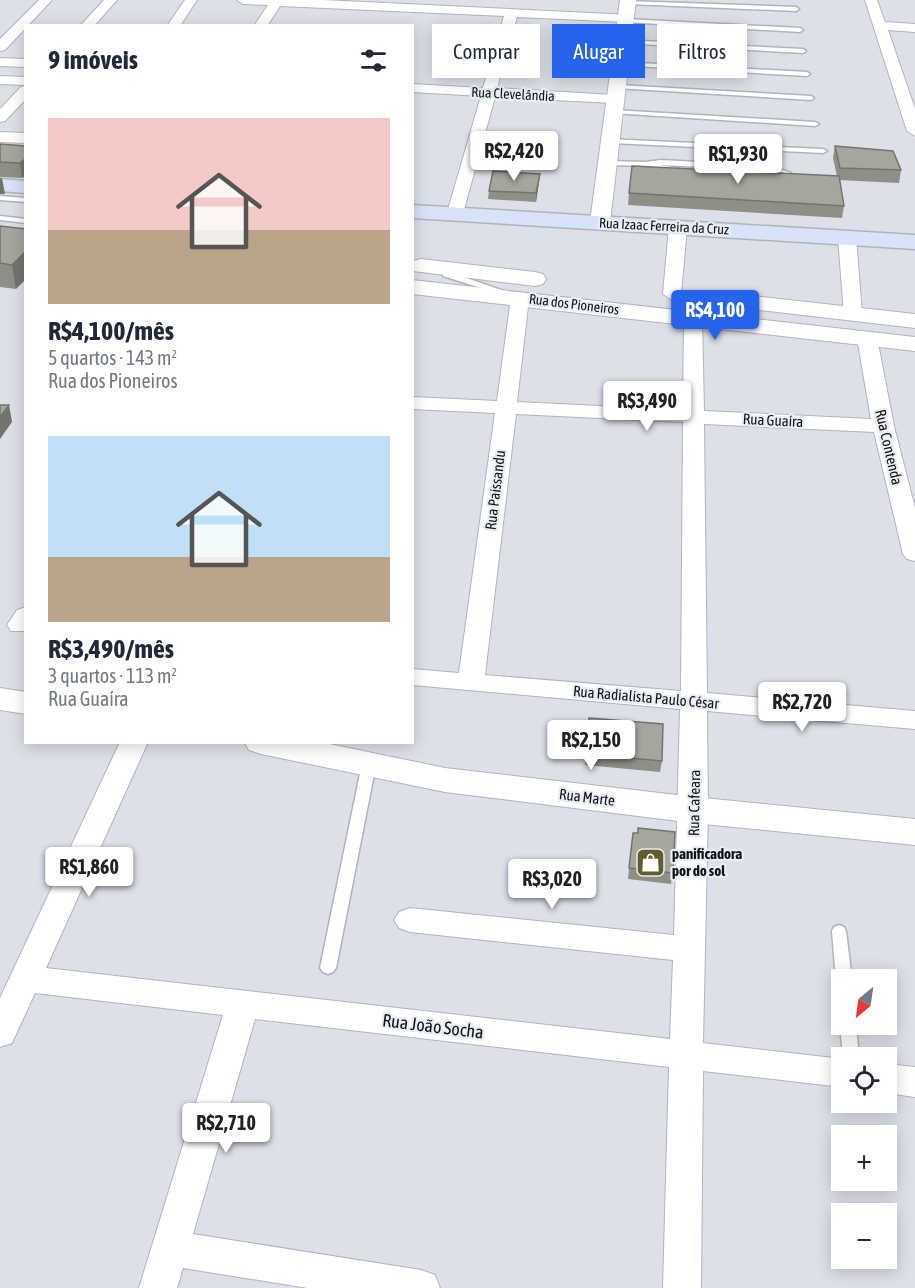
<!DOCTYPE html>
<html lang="pt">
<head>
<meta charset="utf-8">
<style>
  body { margin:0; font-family:"Asap Condensed",sans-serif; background:#f2f2f3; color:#1f2937; height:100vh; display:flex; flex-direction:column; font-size:22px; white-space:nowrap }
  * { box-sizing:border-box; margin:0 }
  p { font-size:20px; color:#747a83 }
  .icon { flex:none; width:33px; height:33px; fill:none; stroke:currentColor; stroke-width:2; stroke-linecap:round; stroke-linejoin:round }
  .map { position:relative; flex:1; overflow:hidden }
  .details { position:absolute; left:24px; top:24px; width:390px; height:720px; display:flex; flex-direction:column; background:#fff; border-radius:0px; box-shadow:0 3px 15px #0003 }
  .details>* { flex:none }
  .top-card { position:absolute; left:432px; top:24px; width:393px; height:54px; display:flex; gap:12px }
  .needle { width:39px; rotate:209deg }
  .controls { position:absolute; left:831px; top:969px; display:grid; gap:12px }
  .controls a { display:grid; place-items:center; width:66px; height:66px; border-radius:0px; background:#fff; box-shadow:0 3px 15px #0003; font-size:30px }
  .price { position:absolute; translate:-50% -51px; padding:0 14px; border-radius:6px; background:#fff; color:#222; font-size:20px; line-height:39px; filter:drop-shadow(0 2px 3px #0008) }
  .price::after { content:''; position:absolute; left:50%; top:36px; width:18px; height:14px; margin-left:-9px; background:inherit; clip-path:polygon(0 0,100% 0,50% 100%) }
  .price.on { background:#2563eb; color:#fff }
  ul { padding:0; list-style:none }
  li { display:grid; align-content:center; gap:12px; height:318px; padding:0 24px }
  li span { display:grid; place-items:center; height:186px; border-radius:0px; color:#555 }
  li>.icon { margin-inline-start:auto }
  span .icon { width:108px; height:108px; fill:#fffc; stroke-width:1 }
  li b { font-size:26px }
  h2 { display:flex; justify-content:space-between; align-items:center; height:72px; padding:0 24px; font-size:26px }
  .chip { padding:0 21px; border-radius:0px; background:#fff; box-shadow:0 3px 15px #0003; font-size:21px; line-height:54px }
  .chip.on { background:#2563eb; color:#fff }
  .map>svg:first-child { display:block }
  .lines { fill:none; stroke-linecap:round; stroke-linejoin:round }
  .service-casing { stroke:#afb4bc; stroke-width:3 }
  .minor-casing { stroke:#afb4bc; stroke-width:2 }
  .tertiary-casing { stroke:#afb4bc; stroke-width:2 }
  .secondary-casing { stroke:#afb4bc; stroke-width:3 }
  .service { fill:#fff; fill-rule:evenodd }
  .minor { fill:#fff; fill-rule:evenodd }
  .tertiary { fill:#fff; fill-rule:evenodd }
  .secondary { fill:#d8e3f9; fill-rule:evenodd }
  .wall { fill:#8f8f87 }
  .shaded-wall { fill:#74746e }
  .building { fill:#a6a69d; stroke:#74746e; stroke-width:1.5 }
  .labels { text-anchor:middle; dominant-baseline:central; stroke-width:4.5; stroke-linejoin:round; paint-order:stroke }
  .far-street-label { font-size:14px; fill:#121316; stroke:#e9eef6 }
  .street-label { font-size:15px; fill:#121316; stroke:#e9eef6 }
  .poi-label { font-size:15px; font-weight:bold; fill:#121316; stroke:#e9eef6; text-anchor:start }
  .near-street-label { font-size:18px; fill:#121316; stroke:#e9eef6 }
</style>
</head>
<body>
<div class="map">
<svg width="915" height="1288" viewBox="0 0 915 1288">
  <rect width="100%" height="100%" fill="#dce0e9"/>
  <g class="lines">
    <defs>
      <g id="service">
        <polygon points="626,1 796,7 799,9 796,11 628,4"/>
        <polygon points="626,19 800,28 803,30 800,32 624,22"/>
        <polygon points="623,40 803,49 806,51 803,53 621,43 621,41"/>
        <polygon points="620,62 807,72 810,74 807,76 618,65 617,64"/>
        <polygon points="618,85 811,96 814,98 811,100 616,88 616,86"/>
        <polygon points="614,110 815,122 819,124 815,126 612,113 611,112"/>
        <polygon points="608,139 823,149 827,151 823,153 611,143 608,143"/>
        <polygon points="661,160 771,166 791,173 771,178 768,178 768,174 778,172 770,170 659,165 678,168 678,172 675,172 645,166 608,165 604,163 608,161 645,162"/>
        <polygon points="0,196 26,198 26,202 0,200"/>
        <polygon points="0,216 26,219 26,223 0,220"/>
        <polygon points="443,272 449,272 513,294 506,296 443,276"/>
        <polygon points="369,759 374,761 376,764 336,968 333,972 328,974 323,972 320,968 362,764 364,761"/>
        <polygon points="839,925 844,927 846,931 852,980 842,980 842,985 836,980 832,931 834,927"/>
        <polygon points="842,1021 842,1024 856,1024 859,1058 843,1058 840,1024"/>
      </g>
      <g id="minor">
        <polygon points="39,0 52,0 5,50 0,51 0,39"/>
        <polygon points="104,0 117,0 94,26 80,26"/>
        <polygon points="185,0 197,0 180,26 167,26"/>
        <polygon points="237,0 323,0 631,15 631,21 626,22 517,17 497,88 614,95 621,99 614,103 495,97 463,213 461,217 449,217 447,213 481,96 412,92 412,84 483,88 504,16 280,6 267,26 254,26 268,5 243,4"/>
        <polygon points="865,0 877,0 885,22 915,24 915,32 888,30 915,109 915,136 907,131"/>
        <polygon points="0,58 26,59 26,67 0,66"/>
        <polygon points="0,76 26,77 26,85 0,84"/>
        <polygon points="26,86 26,99 5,121 0,122 0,109 21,87"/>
        <polygon points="0,132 26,133 26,143 0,142"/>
        <polygon points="678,222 687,227 681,294 672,300 663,294 669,227"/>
        <polygon points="847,232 856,237 862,314 853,320 844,314 838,237"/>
        <path d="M520,292L529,298L517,402L683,410L684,318L693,312L702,318L704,411L871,419L857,338L867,332L877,338L894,426L915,508V561L907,559L903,554L874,432L704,424L707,693L915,711V729L707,711L708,810L703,1043L842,1059V1087L703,1071L701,1288H663L669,1067L255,1019L193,1234L421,1270L435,1275L440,1288H308L183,1268L177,1288H139L223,1015L35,993L12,1043L0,1047V998L120,742H148L46,968L670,1039L673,960L410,932L399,928L394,920L399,912L410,908L674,935L680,709L412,685V669L459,673L495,413L412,409V397L497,401L511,298ZM516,414L683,422L681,691L485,675Z"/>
        <polygon points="26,607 26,631 11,631 7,625 17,610"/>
        <polygon points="886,1064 915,1067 915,1097 886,1093"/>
      </g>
      <g id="tertiary">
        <polygon points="620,0 636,0 610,222 607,226 593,226 590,222"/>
        <polygon points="421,259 535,272 543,274 546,279 543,284 535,286 413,271 413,261"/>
        <polygon points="412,280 915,337 915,351 412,294"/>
        <polygon points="707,291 915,314 915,328 699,303 696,298 699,293"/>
        <polygon points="0,688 26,692 26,714 0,710"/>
        <polygon points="244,742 320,742 445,768 694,797 915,819 915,845 694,823 445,792 261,754 249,750"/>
      </g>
      <g id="secondary">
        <polygon points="0,179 26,181 26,193 0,191"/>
        <polygon points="412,205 915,235 915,249 412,218"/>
      </g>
    </defs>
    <!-- service casing -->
    <use href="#service" class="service-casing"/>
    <!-- minor casing -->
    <use href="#minor" class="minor-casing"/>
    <!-- tertiary casing -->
    <use href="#tertiary" class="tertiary-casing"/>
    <!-- secondary casing -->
    <use href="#secondary" class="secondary-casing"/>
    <!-- service -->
    <use href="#service" class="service"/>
    <!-- minor -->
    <use href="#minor" class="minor"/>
    <!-- tertiary -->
    <use href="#tertiary" class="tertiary"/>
    <!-- secondary -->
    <use href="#secondary" class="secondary"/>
  </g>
  <!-- wall -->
  <g class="wall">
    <polygon points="0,144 26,146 22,178 0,177"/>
    <polygon points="835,146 901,170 899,183 839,180 844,206 842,218 628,205 629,193 837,176 833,158"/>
    <polygon points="540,174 539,182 536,202 488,199 489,191"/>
    <polygon points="0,226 26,229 16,289 0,287"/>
    <polygon points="589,718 662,761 660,772 585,765"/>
    <polygon points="633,833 638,833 673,873 671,884 628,879"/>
  </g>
  <!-- shaded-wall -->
  <g class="shaded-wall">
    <polygon points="26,158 26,176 22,178 20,163"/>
    <polygon points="540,174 539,182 536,202 536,193"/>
    <polygon points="0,178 2,178 5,194 0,194"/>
    <polygon points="26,251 26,279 16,289 12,265"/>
    <polygon points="9,405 12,422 0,439 0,417"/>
  </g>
  <!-- building -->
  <g class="building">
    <polygon points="0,144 26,146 26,158 20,163 0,162"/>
    <polygon points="835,146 893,151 901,170 840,168"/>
    <polygon points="632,166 839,176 844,206 629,193"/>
    <polygon points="493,171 540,174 536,193 489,191"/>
    <polygon points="0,226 26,229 26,251 12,265 0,263"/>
    <polygon points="0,405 9,405 0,417"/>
    <polygon points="589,718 663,724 662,761 586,754"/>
    <polygon points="638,828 675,832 673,873 629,868 633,833 638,833"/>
  </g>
  <!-- icons -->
  <defs>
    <symbol id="shop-square" viewBox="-11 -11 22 22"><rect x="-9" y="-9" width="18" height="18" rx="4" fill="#615d2a" stroke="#e9eef6"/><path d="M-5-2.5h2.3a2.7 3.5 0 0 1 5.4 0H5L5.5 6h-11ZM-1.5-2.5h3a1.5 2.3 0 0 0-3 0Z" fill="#fff"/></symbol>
  </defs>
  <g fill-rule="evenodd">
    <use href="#shop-square" x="634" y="846" width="33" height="33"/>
  </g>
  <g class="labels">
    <!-- far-street labels -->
    <g class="far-street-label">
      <text transform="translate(513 94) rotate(3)">Rua Clevelândia</text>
      <text transform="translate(664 226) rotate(3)">Rua Izaac Ferreira da Cruz</text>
      <text transform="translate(574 304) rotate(7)">Rua dos Pioneiros</text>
    </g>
    <!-- street labels -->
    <g class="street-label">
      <text transform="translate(773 420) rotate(3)">Rua Guaíra</text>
      <text transform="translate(889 447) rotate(77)">Rua Contenda</text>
      <text transform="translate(495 490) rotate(-83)">Rua Paissandu</text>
      <text transform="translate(646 697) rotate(5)">Rua Radialista Paulo César</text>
      <text transform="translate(587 797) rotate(7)">Rua Marte</text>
      <text transform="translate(694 803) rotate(-89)">Rua Cafeara</text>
    </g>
    <!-- poi labels -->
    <g class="poi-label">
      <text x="672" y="853">panificadora<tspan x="672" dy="17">por do sol</tspan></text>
    </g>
    <!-- near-street labels -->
    <g class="near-street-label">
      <text transform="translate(433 1026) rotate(7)">Rua João Socha</text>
    </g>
  </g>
</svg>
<div class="controls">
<a><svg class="needle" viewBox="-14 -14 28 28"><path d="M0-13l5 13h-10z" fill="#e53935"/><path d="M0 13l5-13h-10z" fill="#747a83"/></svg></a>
<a><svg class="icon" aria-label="locate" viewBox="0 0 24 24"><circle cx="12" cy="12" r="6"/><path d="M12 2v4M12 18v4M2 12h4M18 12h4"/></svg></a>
<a>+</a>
<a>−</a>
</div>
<b class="price" style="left:514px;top:182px">R$2,420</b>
<b class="price" style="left:738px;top:185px">R$1,930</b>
<b class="price on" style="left:715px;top:341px">R$4,100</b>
<b class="price" style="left:647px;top:432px">R$3,490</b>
<b class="price" style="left:802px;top:733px">R$2,720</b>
<b class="price" style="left:591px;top:771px">R$2,150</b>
<b class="price" style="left:89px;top:898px">R$1,860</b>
<b class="price" style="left:552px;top:910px">R$3,020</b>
<b class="price" style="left:226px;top:1154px">R$2,710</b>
<div class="top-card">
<a class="chip">Comprar</a>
<a class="chip on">Alugar</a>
<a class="chip">Filtros</a>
</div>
<section class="details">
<h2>9 imóveis<svg class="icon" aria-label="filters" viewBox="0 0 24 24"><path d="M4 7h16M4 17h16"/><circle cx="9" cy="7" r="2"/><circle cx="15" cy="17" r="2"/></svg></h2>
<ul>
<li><span style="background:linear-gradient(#f6c9c9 60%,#b9a48a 0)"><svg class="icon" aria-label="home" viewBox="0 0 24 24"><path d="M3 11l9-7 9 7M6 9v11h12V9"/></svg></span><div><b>R$4,100/mês</b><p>5 quartos · 143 m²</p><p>Rua dos Pioneiros</p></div></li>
<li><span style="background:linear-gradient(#bfe0f5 65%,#b9a48a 0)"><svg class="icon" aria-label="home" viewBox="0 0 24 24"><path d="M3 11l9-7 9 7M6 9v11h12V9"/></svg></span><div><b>R$3,490/mês</b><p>3 quartos · 113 m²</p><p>Rua Guaíra</p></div></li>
</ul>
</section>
</div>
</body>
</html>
